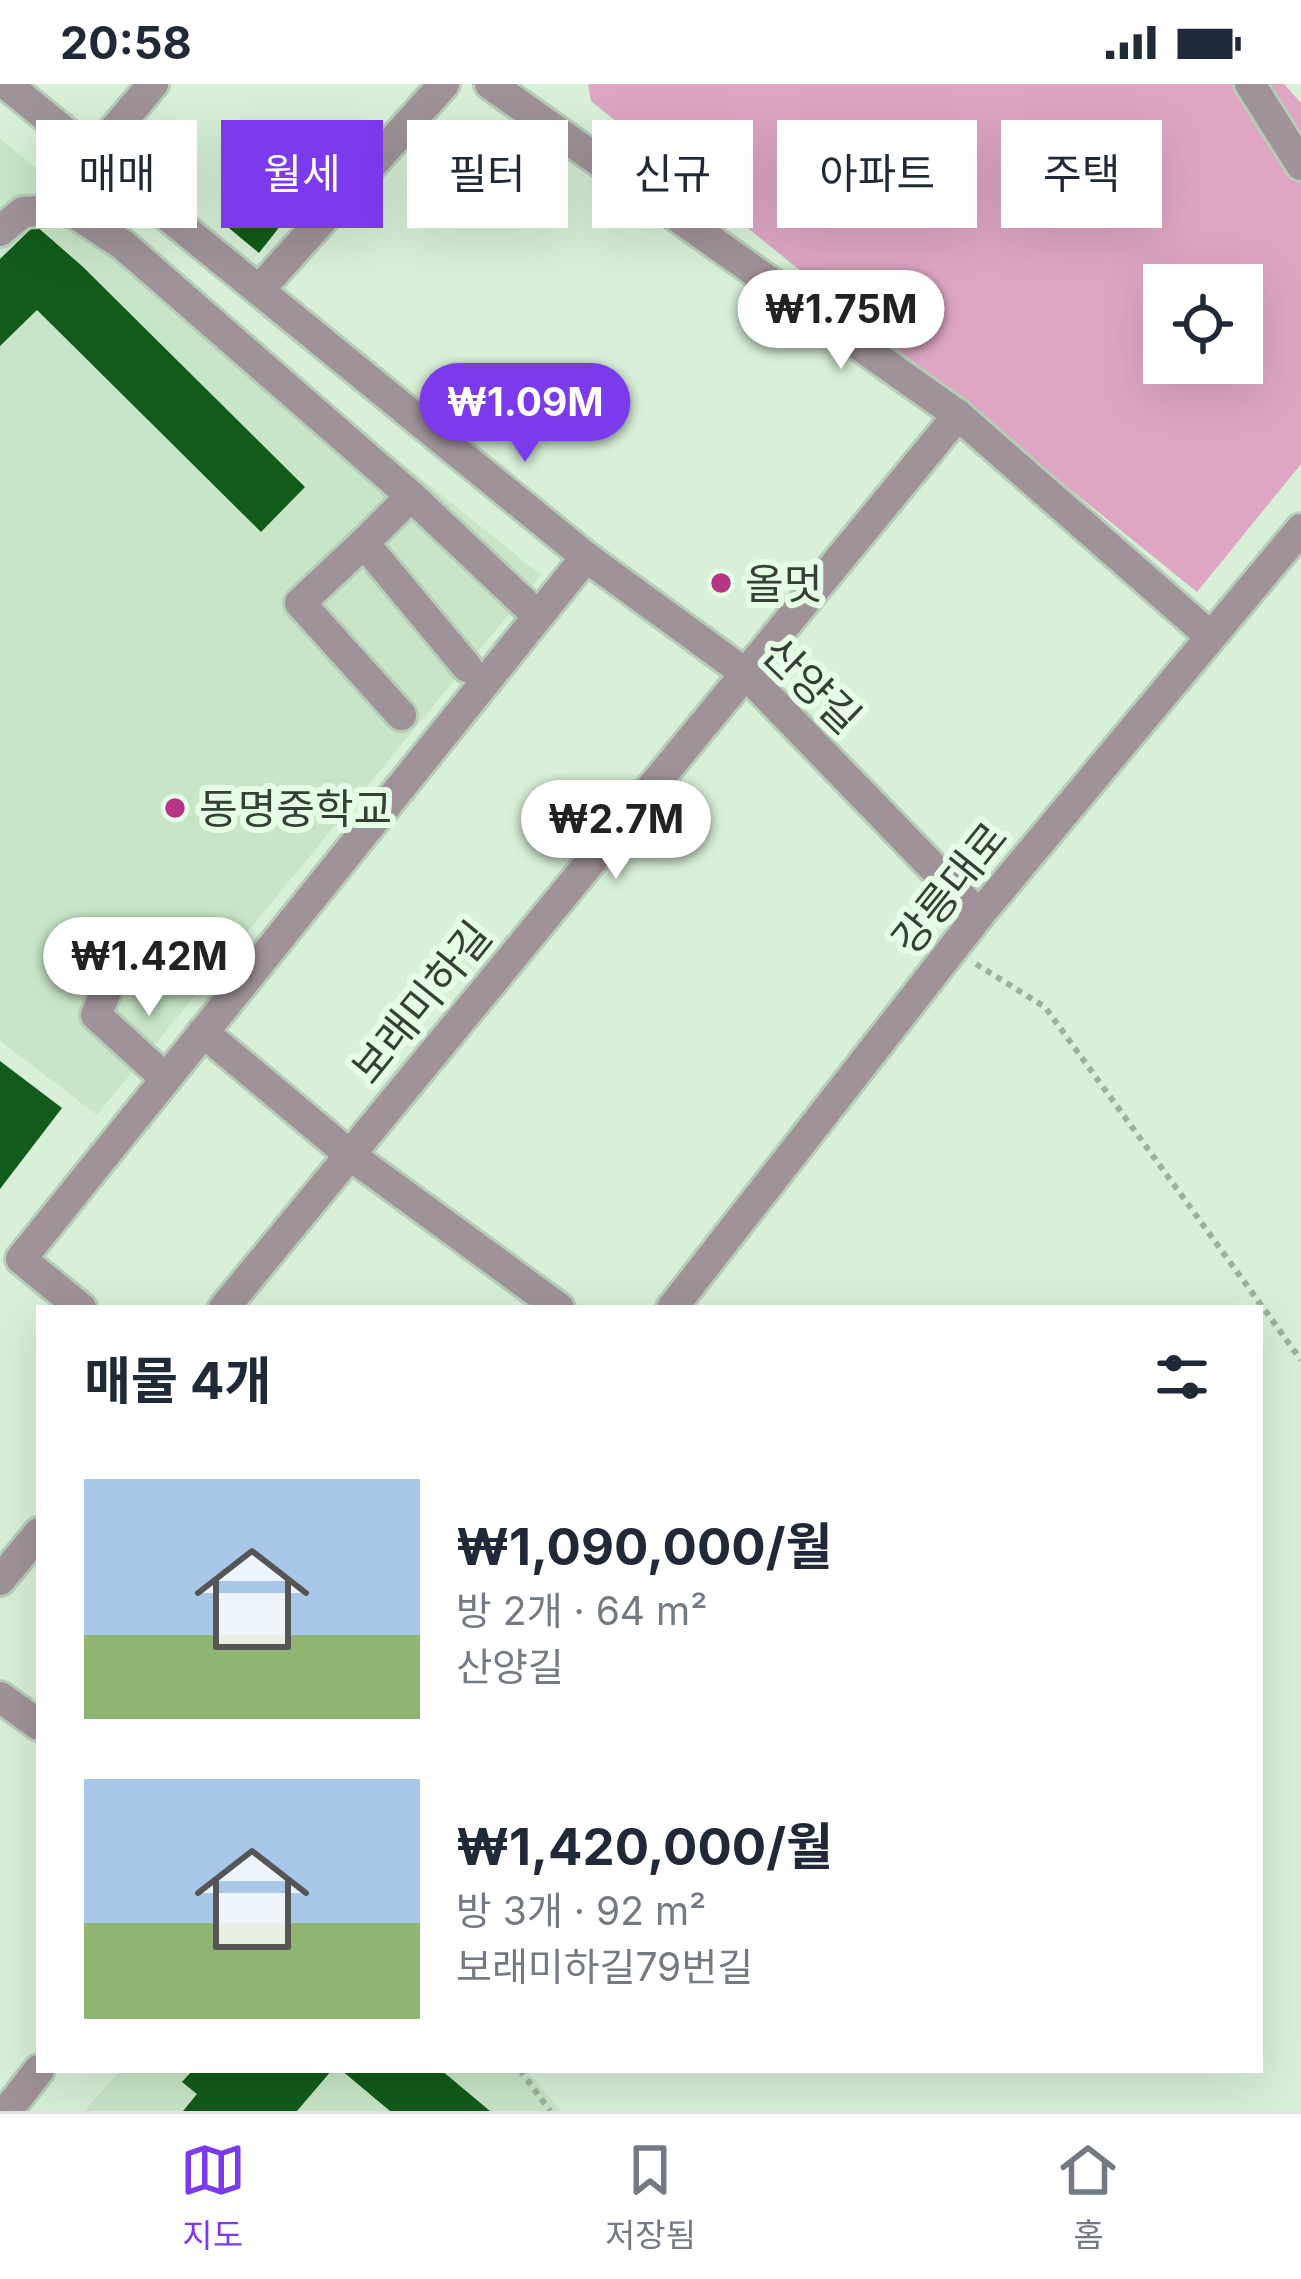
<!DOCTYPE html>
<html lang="ko">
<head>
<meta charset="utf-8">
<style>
  body { margin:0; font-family:Inter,"Noto Sans KR",sans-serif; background:#f2f2f3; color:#1f2937; height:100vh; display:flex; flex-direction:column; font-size:45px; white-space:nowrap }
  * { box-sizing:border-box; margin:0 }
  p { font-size:39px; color:#747a83 }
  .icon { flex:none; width:66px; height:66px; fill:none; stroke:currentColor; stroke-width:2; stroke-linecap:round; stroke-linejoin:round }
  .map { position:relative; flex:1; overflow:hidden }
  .side { position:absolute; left:36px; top:1221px; width:1227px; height:768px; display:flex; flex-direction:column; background:#fff; border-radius:0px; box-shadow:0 12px 48px #0002 }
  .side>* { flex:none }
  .hud { position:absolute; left:36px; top:36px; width:1230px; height:108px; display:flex; gap:24px }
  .buttons { position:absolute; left:1143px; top:180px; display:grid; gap:24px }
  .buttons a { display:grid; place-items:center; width:120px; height:120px; border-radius:0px; background:#fff; box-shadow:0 12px 48px #0002; font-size:60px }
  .price { position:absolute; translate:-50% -102px; padding:0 27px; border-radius:42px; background:#fff; color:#222; font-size:39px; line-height:78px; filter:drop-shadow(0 3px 6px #0008) }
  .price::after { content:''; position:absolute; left:50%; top:72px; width:36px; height:27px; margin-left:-18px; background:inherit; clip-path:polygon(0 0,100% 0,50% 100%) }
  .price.selected { background:#7c3aed; color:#fff }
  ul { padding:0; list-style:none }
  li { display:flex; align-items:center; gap:36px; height:300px; padding:0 48px }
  li span { display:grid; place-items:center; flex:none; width:336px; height:240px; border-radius:0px; color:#555 }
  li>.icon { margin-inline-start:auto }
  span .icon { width:144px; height:144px; fill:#fffc; stroke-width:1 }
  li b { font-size:51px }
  h2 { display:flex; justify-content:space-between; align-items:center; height:144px; padding:0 48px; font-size:51px }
  .tag { padding:0 42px; border-radius:0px; background:#fff; box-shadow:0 12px 48px #0002; font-size:42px; line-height:108px }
  .tag.selected { background:#7c3aed; color:#fff }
  .status { display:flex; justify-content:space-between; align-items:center; height:84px; padding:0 60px; background:#fff; direction:ltr }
  .status svg { height:33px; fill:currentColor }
  .tab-bar { display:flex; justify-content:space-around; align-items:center; height:168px; border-top:3px solid #e0e1e3; background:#fff; font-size:33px; color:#747a83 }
  .tab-bar a { display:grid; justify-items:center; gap:6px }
  .tab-bar .selected { color:#7c3aed }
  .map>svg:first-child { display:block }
  .built { fill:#c8e6c7 }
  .green { fill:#dea6c3; fill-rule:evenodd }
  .building { fill:#125b1a }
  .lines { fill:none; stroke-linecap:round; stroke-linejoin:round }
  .minor-casing { stroke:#b7cdb7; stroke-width:36 }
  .path { stroke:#9db09c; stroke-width:6; stroke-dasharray:6 6; stroke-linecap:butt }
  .minor { stroke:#a09299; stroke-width:30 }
  .poi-dot { fill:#b43685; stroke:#e5fde4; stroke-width:4.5 }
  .labels { text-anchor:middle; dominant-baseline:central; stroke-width:12; stroke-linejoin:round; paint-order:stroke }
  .poi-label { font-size:42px; fill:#353f35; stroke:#e5fde4; text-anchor:start }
  .street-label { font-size:42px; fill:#353f35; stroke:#e5fde4 }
</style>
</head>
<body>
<div class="status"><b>20:58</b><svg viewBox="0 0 49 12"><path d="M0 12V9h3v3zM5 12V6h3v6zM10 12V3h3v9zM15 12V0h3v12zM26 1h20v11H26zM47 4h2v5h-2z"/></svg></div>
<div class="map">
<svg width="1301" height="2027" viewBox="0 0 1301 2027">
  <rect width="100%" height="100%" fill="#d8f0d7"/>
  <!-- built -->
  <g class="built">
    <polygon points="0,55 541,491 97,1031 0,957"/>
    <polygon points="121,1986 526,1986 561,2027 84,2027"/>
  </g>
  <!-- green -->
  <path class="green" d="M588,0H1284L1301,19V380L1197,508L591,17ZM1164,201H1242V279H1164Z"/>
  <!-- building -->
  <g class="building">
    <polygon points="257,99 292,127 259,169 224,140"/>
    <polygon points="35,141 82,182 305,403 261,448 37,226 0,262 0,175"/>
    <polygon points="0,977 62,1024 0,1105"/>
    <polygon points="193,1986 332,1986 297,2027 183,2027 197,2010 182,1998"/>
    <polygon points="341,1986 441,1986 490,2027 390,2027"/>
  </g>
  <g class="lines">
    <defs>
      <g id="minor">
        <polyline points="6,0 586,473 745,589 979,831"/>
        <polyline points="490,0 958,331 1210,552"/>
        <polyline points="1250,0 1301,81"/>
        <polyline points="93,71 153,0"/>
        <polyline points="0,147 23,128 68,125 122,160 411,412"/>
        <polyline points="259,206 444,0"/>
        <polyline points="364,459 300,519 401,631"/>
        <polyline points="467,583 364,459 411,412 538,532"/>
        <polyline points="119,877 96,931 166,995"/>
        <polyline points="203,948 350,1071 559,1224"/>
        <polyline points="81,1224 21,1175 586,473"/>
        <polyline points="224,1224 958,331"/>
        <polyline points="672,1224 979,831 1301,445"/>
        <polyline points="0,1496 39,1449"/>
        <polyline points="0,1613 39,1641"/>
        <polyline points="7,2027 39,1986"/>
      </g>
    </defs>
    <!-- minor casing -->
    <use href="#minor" class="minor-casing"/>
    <!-- path -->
    <g class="path">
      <polyline points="976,880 1045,923 1301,1276"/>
      <polyline points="520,1986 550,2027"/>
    </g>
    <!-- minor -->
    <use href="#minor" class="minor"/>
  </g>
  <!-- markers -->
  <g class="poi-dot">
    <circle cx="721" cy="499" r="12"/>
    <circle cx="175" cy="724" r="12"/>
  </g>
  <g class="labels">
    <!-- poi labels -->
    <g class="poi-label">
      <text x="745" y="499">올멋</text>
      <text x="199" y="724">동명중학교</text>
    </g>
    <!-- street labels -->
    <g class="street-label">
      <text transform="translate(812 601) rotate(44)">산양길</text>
      <text transform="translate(949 804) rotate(-51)">강릉대로</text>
      <text transform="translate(421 918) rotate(-51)">보래미하길</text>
    </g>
  </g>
</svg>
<div class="buttons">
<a><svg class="icon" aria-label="locate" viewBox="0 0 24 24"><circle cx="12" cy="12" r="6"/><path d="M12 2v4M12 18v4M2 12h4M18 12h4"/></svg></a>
</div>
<b class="price" style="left:841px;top:288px">₩1.75M</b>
<b class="price selected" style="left:525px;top:381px">₩1.09M</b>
<b class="price" style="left:616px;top:798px">₩2.7M</b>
<b class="price" style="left:149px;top:935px">₩1.42M</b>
<div class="hud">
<a class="tag">매매</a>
<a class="tag selected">월세</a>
<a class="tag">필터</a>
<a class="tag">신규</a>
<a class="tag">아파트</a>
<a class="tag">주택</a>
</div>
<section class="side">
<h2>매물 4개<svg class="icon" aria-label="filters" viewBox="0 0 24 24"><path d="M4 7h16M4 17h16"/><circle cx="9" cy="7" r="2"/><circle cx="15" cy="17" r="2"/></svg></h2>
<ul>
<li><span style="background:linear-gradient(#a9c7e8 65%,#8fb573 0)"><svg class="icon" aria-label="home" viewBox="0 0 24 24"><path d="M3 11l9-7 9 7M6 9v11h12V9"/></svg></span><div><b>₩1,090,000/월</b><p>방 2개 · 64 m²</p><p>산양길</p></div></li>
<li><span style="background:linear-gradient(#a9c7e8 60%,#8fb573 0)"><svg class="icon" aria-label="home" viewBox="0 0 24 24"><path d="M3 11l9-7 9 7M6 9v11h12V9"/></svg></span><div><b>₩1,420,000/월</b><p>방 3개 · 92 m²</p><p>보래미하길79번길</p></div></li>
</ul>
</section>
</div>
<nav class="tab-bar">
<a class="selected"><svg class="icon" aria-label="map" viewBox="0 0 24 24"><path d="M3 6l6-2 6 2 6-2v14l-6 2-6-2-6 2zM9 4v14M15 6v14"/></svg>지도</a>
<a><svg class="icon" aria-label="saved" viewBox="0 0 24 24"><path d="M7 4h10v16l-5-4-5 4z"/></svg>저장됨</a>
<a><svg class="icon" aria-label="home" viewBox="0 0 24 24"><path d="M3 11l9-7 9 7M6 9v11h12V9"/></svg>홈</a>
</nav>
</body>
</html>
